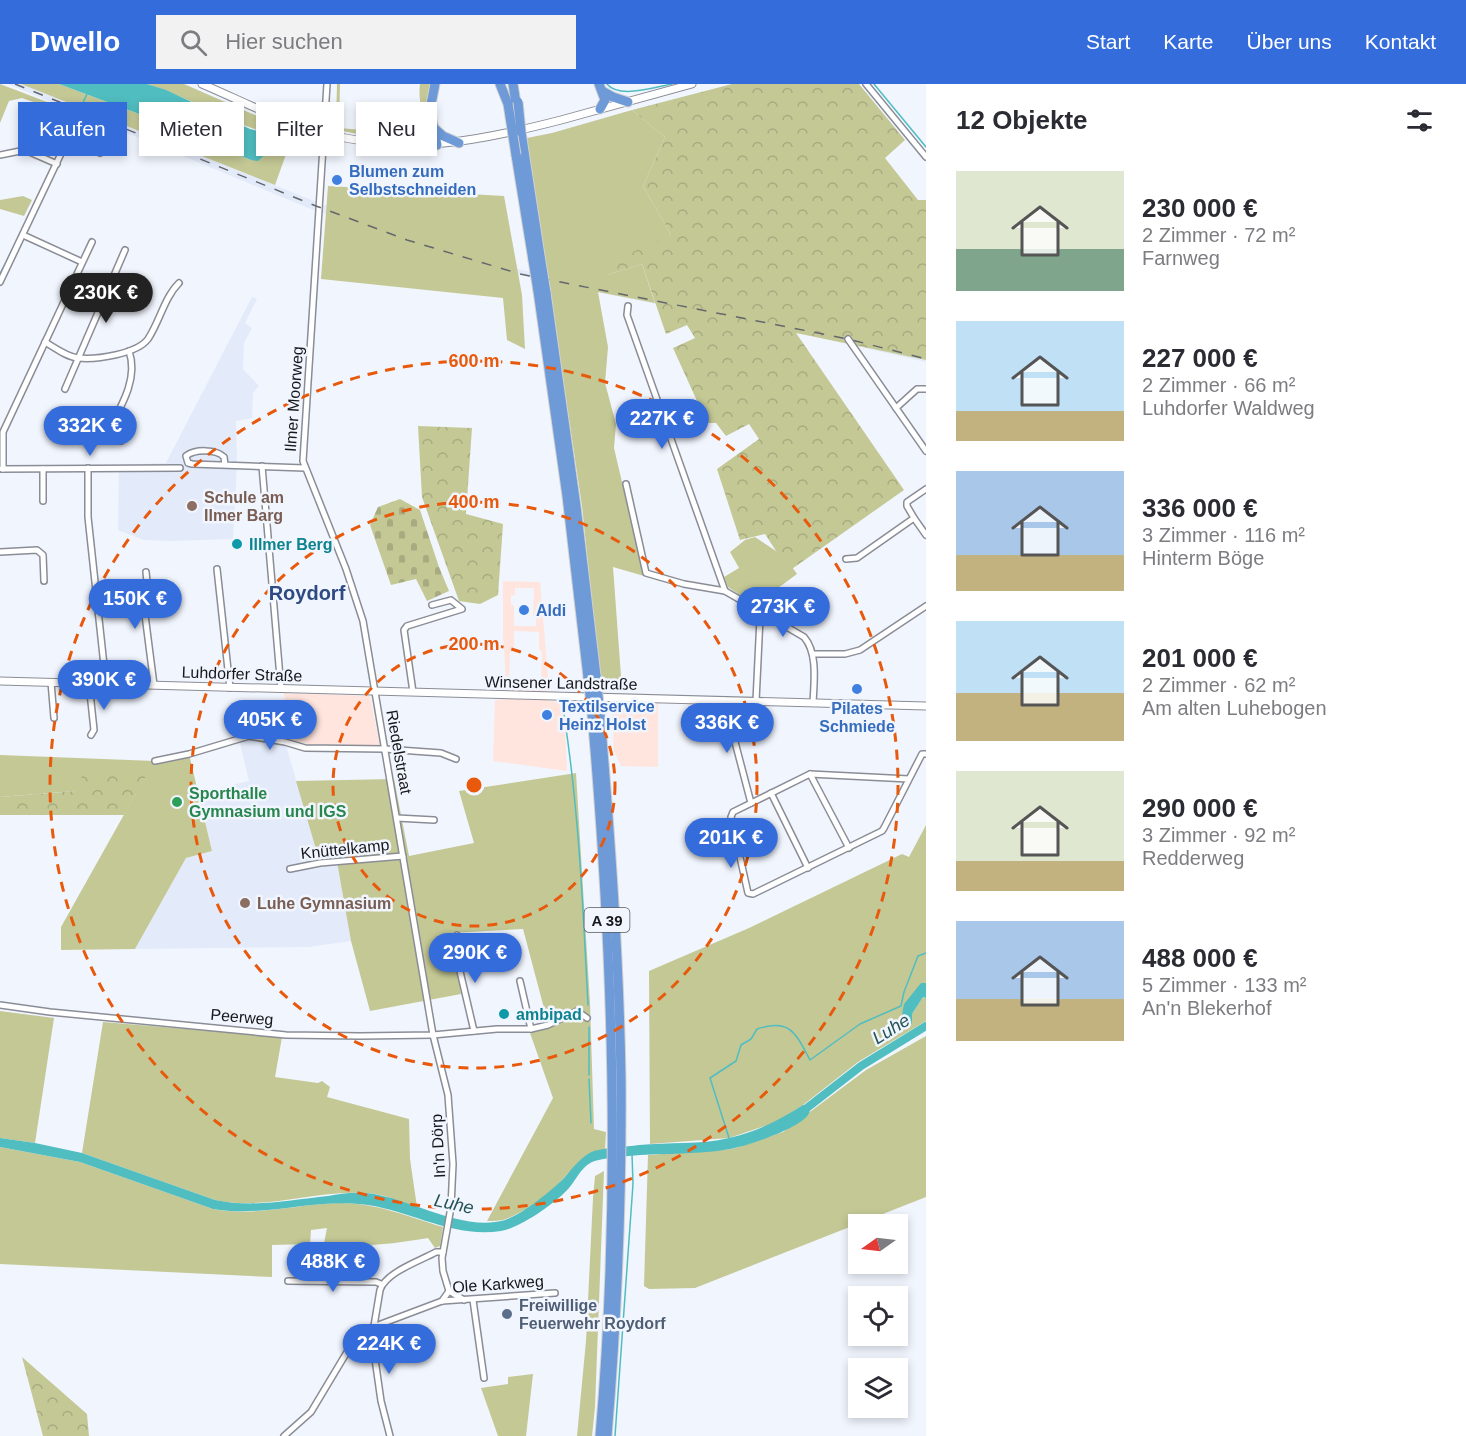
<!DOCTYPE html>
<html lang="de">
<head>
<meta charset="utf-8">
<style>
  body { margin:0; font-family:Helvetica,sans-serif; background:#f2f2f3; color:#2b2b33; height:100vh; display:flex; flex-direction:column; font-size:22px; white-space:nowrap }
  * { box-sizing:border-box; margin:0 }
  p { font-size:20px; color:#7c7c81 }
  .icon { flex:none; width:33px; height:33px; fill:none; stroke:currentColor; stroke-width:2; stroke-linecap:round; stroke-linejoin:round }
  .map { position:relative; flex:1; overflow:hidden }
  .drawer { display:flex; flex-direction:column; background:#fff; width:540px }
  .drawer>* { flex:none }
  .hud { position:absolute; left:18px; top:18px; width:570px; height:54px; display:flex; gap:12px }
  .needle { width:39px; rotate:256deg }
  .buttons { position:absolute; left:848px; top:1130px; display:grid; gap:12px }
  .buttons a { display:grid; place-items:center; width:60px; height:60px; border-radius:0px; background:#fff; box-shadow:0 3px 9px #0003; font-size:30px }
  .price { position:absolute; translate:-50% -51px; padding:0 14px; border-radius:21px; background:#356cdb; color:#fff; font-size:20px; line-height:39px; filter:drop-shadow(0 2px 3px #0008) }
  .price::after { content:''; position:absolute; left:50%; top:36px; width:18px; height:14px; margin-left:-9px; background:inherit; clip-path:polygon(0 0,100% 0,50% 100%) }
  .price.active { background:#222; color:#fff }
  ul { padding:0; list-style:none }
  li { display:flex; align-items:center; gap:18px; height:150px; padding:0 30px }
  li span { display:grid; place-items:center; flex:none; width:168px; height:120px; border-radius:0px; color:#555 }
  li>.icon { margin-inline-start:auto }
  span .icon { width:72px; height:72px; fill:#fffc; stroke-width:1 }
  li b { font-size:26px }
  h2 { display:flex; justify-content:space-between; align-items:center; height:72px; padding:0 30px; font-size:26px }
  .tag { padding:0 21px; border-radius:0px; background:#fff; box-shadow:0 3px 9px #0003; font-size:21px; line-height:54px }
  .tag.active { background:#356cdb; color:#fff }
  header { display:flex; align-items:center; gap:36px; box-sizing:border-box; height:84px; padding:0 30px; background:#356cdb; color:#fff }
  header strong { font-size:28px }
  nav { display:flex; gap:33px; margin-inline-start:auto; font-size:21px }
  .search { width:420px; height:54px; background:#f2f2f3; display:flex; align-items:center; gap:15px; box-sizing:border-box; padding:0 21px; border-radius:0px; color:#7c7c81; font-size:22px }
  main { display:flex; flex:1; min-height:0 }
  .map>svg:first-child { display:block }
  .commercial { fill:#ffe5de; fill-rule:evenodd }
  .built { fill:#e3eaf9 }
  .green { fill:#c4c895 }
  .forest { fill:url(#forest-crowns) }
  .cemetery { fill:url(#cemetery-stones) }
  .water { fill:#50bdc0 }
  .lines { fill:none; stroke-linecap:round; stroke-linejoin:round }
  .stream { stroke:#50bdc0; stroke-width:1.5 }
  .river { stroke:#50bdc0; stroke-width:8 }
  .street-casing { stroke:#8a8d96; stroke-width:8 }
  .secondary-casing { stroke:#8a8d96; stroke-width:9 }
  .highway-casing { stroke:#d1d1d1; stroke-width:11 }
  .street { stroke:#fff; stroke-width:5 }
  .secondary { stroke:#fff; stroke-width:7 }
  .highway { stroke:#6f9ad8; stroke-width:9 }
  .rail { stroke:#64676c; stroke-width:1.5; stroke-dasharray:10 10; stroke-linecap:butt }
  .highway-bridge-casing { stroke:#d1d1d1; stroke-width:11; stroke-linecap:butt }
  .highway-bridge { stroke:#6f9ad8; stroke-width:9 }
  .ring { fill:none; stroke:#e8590c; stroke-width:3; stroke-dasharray:10 8 }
  .shop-dot { fill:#3f7fe0; stroke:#f1f5fe; stroke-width:2 }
  .education-dot { fill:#8d6e63; stroke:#f1f5fe; stroke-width:2 }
  .culture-dot { fill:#0f9aa8; stroke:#f1f5fe; stroke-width:2 }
  .leisure-dot { fill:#2e9e5b; stroke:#f1f5fe; stroke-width:2 }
  .service-dot { fill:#5c6f8a; stroke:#f1f5fe; stroke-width:2 }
  .labels { text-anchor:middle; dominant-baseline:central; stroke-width:5; stroke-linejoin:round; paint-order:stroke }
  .shield { fill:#f1f5fe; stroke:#585a5f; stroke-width:1.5 }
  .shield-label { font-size:15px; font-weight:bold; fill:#17181b }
  .shop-label { font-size:16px; font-weight:bold; fill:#366cbe; stroke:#f1f5fe; text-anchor:start }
  .street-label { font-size:16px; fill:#17181b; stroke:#f1f5fe }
  .education-label { font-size:16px; font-weight:bold; fill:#785e54; stroke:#f1f5fe; text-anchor:start }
  .culture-label { font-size:16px; font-weight:bold; fill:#0d838f; stroke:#f1f5fe; text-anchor:start }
  .leisure-label { font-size:16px; font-weight:bold; fill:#27864d; stroke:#f1f5fe; text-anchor:start }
  .service-label { font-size:16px; font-weight:bold; fill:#4e5e75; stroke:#f1f5fe; text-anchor:start }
  .water-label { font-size:18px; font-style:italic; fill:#255456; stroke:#f1f5fe }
  .quarter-label { font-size:20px; font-weight:bold; fill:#2e4a82; stroke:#f1f5fe }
  .centre { fill:#e8590c; stroke:#f1f5fe; stroke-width:3 }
  .ring-label { font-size:18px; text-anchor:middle; font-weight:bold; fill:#e8590c; stroke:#f1f5fe; stroke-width:5; stroke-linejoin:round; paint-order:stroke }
</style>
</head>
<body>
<header>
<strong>Dwello</strong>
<div class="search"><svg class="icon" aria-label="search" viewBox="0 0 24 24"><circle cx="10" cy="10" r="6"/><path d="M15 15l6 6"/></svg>Hier suchen</div>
<nav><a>Start</a><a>Karte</a><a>Über uns</a><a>Kontakt</a></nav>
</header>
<main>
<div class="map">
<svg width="926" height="1352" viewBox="0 0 926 1352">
  <defs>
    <pattern id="forest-crowns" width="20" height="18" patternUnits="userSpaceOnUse" patternTransform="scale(1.5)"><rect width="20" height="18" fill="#c4c895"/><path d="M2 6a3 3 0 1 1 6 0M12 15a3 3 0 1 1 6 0" fill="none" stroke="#a8ab80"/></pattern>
    <pattern id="cemetery-stones" width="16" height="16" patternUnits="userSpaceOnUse" patternTransform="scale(1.5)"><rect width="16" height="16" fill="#c4c895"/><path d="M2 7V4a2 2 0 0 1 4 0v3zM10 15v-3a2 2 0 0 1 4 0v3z" fill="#a8ab80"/></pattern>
  </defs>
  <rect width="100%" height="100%" fill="#f1f5fe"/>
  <!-- commercial -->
  <g class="commercial">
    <path d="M503,497L540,498L550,617L564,618L567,687L493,677L495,616L507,615L503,550ZM515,504H534L533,532H536V542H514V521H511V512L515,511ZM514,547L539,548V566L542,567L541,602L535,601V605L515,604L514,600H509L510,568L514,567Z"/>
    <polygon points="284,609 370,612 380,662 312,661 291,656"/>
    <polygon points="611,617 658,619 658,683 621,682 614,667"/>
  </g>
  <!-- built -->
  <g class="built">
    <polygon points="8,0 21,0 384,145 485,178 926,272 926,278 796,248 552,199 441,170 311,125"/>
    <polygon points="252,213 257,215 245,239 252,244 244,259 243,285 259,302 253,309 252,334 236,337 237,379 233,455 170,457 144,456 118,446 119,381 166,379"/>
    <polygon points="249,652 285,658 320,779 337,778 351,857 308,863 135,865 186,774 212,767 198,709 249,697 239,655"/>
  </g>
  <!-- green -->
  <g class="green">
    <polygon points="0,0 76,29 66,52 73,32 22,14 9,17 0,39"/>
    <path d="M21,0H59L134,28L251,76H258L270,50C227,38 189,13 147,0H184L294,48L275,101Z"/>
    <path d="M337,0H340L339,44L410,50C429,36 417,20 420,0H432L429,15L425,50L422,54L416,56L362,51L338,46L336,44Z"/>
    <polygon points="632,26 665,53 643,102 671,151 607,191 642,180 655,219 598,208 608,263 605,299 616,340 614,364 644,492 613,483 622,606 601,605 582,422 527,54 552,49"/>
    <polygon points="328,102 504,112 522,211 525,265 507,256 503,214 321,195"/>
    <polygon points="23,112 32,116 24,132 0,125 0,116"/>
    <polygon points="755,453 785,473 797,490 755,521 728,503 724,493 739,484 730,468 745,456"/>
    <polygon points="189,670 212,767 186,774 135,865 61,866 61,843 149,686 75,707 0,713 0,671 155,677"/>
    <path d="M576,689L590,919L594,1045L606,1048L605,1066C582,1069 570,1089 554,1104C541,1116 522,1129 506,1135C500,1137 493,1137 487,1137L553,1014L530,949L549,943L523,845L451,849L461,910L370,927L351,857L337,778L320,779L296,697L394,695L409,772L474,759L459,707Z"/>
    <polygon points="926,741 926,899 921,899 912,930 923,913 926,914 926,937 858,978 803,1021 777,1038 729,1054 650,1060 649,887 749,844 902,770 909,773"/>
    <polygon points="0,927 54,934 35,1059 0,1054"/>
    <path d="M103,938L282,953L275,993L318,999L322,997L330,1003L327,1013L409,1035L410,1075L417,1123C400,1117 381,1109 363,1109C313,1106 265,1127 215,1116L82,1069Z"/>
    <polygon points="926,952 926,1113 695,1204 649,1205 644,1202 648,1071 732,1065 783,1048 866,986"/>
    <path d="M0,1063L80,1078L213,1125C258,1133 295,1120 339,1119C375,1118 409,1133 443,1143L440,1162L435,1164L428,1154C393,1160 360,1164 324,1159L327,1144L311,1146L310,1160L272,1161V1193L0,1180Z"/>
    <polygon points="604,1087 595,1323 592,1352 577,1352 586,1257 593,1114 595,1092"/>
    <polygon points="533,1290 526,1352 498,1352 481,1304 508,1300 508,1293"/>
  </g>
  <!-- forest -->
  <g class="forest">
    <polygon points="732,0 859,0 905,56 885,74 918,116 926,116 926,276 796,249 904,406 789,487 765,450 740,456 717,385 759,355 749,340 726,352 716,339 707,339 673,264 695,254 687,241 666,250 642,180 607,191 601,182 671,151 643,102 665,53 632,26"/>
    <polygon points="418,342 472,344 466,430 503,440 498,511 480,520 459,517 422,413"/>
    <polygon points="150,685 124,731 0,731 0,713 75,707 83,690"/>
    <polygon points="22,1273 87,1330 89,1352 43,1352"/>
  </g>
  <!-- cemetery -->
  <polygon class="cemetery" points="400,415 420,426 439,483 449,507 427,517 416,495 391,501 370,441 378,423"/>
  <!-- water -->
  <g class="water">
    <polygon points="59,0 147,0 166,6 250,45 270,50 269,67 258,77 251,76 134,28"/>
    <polygon points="921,899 926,899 926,914 923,913 912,930 912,940 900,941 904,920"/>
    <path d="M803,1021L811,1022C810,1025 810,1028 808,1031C798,1045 747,1062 730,1065C691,1072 650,1068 611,1074C602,1075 593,1076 586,1082C579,1088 575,1097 569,1104C556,1119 520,1144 501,1147C453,1154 413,1128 368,1121C316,1113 265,1134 213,1125L80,1078L0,1063V1054L35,1059L82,1069L215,1116C252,1124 290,1116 328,1112C339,1110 352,1108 364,1109C406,1111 460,1149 505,1136C523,1130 551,1107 564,1094C572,1085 582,1071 594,1067C608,1063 625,1063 639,1061C669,1058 700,1061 729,1054C756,1048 780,1036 803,1021Z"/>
  </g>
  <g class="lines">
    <!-- stream -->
    <g class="stream">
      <path d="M607,0C619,15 655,3 672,0"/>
      <polyline points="874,0 926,63"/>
      <polyline points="81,23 87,10"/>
      <polyline points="66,53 78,29"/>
      <polyline points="0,190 18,155"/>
      <path d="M564,631C579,727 583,824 588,921"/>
      <polyline points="589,943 589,991"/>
      <polyline points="589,995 591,1039"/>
      <path d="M729,1054L710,994L736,977L741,961L751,955L757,945C791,934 796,950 810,976L860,940L901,922L904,908L918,872L926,869"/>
      <polyline points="615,1352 633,1100 632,1070"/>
    </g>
    <!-- river -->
    <polyline class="river" points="803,1027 861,982 926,942"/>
    <defs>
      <g id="street">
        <polyline points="327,0 303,377 346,485 363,537 433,951 448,1011 453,1080 451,1123 442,1174 443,1187 449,1207 442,1217"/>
        <polyline points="866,0 926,73"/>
        <polyline points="0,71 25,66 57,80"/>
        <polyline points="23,151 82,178"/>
        <polyline points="0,198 67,57 70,56 100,69"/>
        <polyline points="628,222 627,231 725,507"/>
        <polyline points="848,255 926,367"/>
        <path d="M45,258C55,264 67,273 78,274C96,276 137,270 148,255C160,237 164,214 179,199"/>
        <polyline points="65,305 125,166"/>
        <polyline points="896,324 917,305 926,305"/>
        <path d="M121,357H103C116,330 140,298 129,267"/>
        <path d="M225,381L224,373C216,365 195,365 186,372L188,379L192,380L305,384"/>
        <polyline points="262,382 281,605"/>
        <polyline points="88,384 88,433 106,600"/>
        <polyline points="2,385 180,384"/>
        <polyline points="3,385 3,348 92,158"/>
        <polyline points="43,385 43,417"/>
        <path d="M626,400L646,489L684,500L725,507L804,553C818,569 814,598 813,619"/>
        <polyline points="914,434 926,451"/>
        <polyline points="0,468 37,466 43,471 44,497"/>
        <polyline points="846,475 857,474 914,434 907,422 907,418 926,405"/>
        <polyline points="217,485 230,604"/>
        <polyline points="146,488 149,517 145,531 154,601"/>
        <polyline points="813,570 845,570 860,566 926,522"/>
        <polyline points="51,598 54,634"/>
        <polyline points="89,599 94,646 91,651"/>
        <polyline points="413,608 404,546 407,542 462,525 451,516 432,521"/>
        <polyline points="724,616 751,719"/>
        <polyline points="756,617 760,534"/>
        <polyline points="155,677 189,670 249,652 285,658 305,664 385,665 441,669 456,675"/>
        <polyline points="810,690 849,764"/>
        <polyline points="909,695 810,690 733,728 731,733 748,809 753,810 882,747 884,744 922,670 926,670"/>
        <polyline points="771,709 808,784"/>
        <polyline points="397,734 434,736"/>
        <polyline points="290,785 320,779 403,772"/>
        <polyline points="457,851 455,857 455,866 474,947"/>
        <polyline points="520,897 531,945"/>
        <polyline points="0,921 50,928 286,951 360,952 433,951 497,945 531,945 548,941 577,927 587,934"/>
        <polyline points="288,1197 376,1198 381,1200"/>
        <polyline points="449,1207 464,1216"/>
        <polyline points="473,1216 484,1294"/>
        <polyline points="284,1352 311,1328 347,1268 373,1243 442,1217 555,1209"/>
        <path d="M390,1352L381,1317L372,1254L380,1206C386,1188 420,1177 436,1168H443"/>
      </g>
      <g id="secondary">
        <path d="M202,0C242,17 282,38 324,49C408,72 480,57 561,36C605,24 649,12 692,0"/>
        <polyline points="0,597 926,622"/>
      </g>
      <g id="highway">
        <polyline points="435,0 430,26 437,61"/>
        <polyline points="500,0 508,20"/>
        <polyline points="513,0 516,19"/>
        <polyline points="599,0 605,16 600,25"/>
        <polyline points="602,7 613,13 628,18"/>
        <polyline points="433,43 443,52 459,59"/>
        <polyline points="521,48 541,178"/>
        <polyline points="427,61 431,43"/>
        <polyline points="516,71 533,176"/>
        <polyline points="538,207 567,412 588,593"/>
        <polyline points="546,209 576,422 596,592"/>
        <path d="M592,630C613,871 621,1111 600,1352"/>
        <path d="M600,630C610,751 619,872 621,993C622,1113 617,1233 607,1352"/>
      </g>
    </defs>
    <!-- street casing -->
    <use href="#street" class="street-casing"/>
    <!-- secondary casing -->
    <use href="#secondary" class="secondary-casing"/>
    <!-- highway casing -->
    <use href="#highway" class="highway-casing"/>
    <!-- street -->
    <use href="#street" class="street"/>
    <!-- secondary -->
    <use href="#secondary" class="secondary"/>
    <!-- highway -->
    <use href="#highway" class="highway"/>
    <!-- rail -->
    <polyline class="rail" points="15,0 316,122 407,156 520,190 848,255 926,275"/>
    <defs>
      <g id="highway-bridge">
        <polyline points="518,18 521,48"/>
        <polyline points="508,20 516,71"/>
        <polyline points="533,176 538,207"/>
        <polyline points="541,178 546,209"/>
        <polyline points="596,592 600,630"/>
        <polyline points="588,593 592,630"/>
      </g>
    </defs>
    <!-- highway-bridge casing -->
    <use href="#highway-bridge" class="highway-bridge-casing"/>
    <!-- highway-bridge -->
    <use href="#highway-bridge" class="highway-bridge"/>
  </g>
  <!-- distance rings -->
  <g class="ring">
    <circle cx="474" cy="701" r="141"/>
    <circle cx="474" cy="701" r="283"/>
    <circle cx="474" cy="701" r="424"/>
  </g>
  <!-- markers -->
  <g class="shop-dot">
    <circle cx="337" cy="96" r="6"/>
    <circle cx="524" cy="526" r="6"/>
    <circle cx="857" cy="605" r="6"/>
    <circle cx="547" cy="631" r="6"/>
  </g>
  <g class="education-dot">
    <circle cx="192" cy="422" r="6"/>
    <circle cx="245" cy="819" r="6"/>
  </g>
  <g class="culture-dot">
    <circle cx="237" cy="460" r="6"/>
    <circle cx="504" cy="930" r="6"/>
  </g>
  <circle class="leisure-dot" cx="177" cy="718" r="6"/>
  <circle class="service-dot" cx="507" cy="1230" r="6"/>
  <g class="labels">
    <!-- shield labels -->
    <rect class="shield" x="584.5" y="824" width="45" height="24" rx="4.5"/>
    <g class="shield-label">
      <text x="607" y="836">A 39</text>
    </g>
    <!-- shop labels -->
    <g class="shop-label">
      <text x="349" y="87">Blumen zum<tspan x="349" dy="18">Selbstschneiden</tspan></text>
      <text x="536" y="526">Aldi</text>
      <text x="559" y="622">Textilservice<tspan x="559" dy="18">Heinz Holst</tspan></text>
      <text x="857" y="624" text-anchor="middle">Pilates<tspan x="857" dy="18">Schmiede</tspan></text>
    </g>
    <!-- street labels -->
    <g class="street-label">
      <text transform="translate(294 315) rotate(-86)">Ilmer Moorweg</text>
      <text transform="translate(242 590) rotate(2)">Luhdorfer Straße</text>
      <text transform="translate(561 599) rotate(1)">Winsener Landstraße</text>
      <text transform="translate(399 668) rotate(80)">Riedelstraat</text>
      <text transform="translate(345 765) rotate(-6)">Knüttelkamp</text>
      <text transform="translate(242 933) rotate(5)">Peerweg</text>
      <text transform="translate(438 1062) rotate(-93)">In'n Dörp</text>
      <text transform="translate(498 1200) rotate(-4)">Ole Karkweg</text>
    </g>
    <!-- education labels -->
    <g class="education-label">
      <text x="204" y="413">Schule am<tspan x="204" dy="18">Ilmer Barg</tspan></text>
      <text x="257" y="819">Luhe Gymnasium</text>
    </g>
    <!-- culture labels -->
    <g class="culture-label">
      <text x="249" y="460">Illmer Berg</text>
      <text x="516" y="930">ambipad</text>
    </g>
    <!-- leisure labels -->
    <g class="leisure-label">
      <text x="189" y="709">Sporthalle<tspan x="189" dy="18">Gymnasium und IGS</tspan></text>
    </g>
    <!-- service labels -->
    <g class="service-label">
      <text x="519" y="1221">Freiwillige<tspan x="519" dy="18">Feuerwehr Roydorf</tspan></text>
    </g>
    <!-- water labels -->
    <g class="water-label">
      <text transform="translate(891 945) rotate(-32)">Luhe</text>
      <text transform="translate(454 1120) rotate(12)">Luhe</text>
    </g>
    <!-- quarter labels -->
    <g class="quarter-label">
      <text x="307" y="509">Roydorf</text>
    </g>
  </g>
  <circle cx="474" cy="701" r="9" class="centre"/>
  <g class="ring-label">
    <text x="474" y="283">600 m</text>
    <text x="474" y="424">400 m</text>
    <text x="474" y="566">200 m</text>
  </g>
</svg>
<div class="buttons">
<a><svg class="needle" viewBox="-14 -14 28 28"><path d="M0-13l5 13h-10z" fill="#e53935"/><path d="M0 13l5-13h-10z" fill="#7c7c81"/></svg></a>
<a><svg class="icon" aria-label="locate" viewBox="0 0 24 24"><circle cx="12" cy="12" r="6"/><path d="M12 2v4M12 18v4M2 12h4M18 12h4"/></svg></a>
<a><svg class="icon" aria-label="layers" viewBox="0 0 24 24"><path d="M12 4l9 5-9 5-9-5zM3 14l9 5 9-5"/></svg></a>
</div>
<b class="price active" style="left:106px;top:240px">230K €</b>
<b class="price" style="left:662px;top:366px">227K €</b>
<b class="price" style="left:90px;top:373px">332K €</b>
<b class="price" style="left:135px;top:546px">150K €</b>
<b class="price" style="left:783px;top:554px">273K €</b>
<b class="price" style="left:104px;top:627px">390K €</b>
<b class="price" style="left:270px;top:667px">405K €</b>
<b class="price" style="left:727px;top:670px">336K €</b>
<b class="price" style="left:731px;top:785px">201K €</b>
<b class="price" style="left:475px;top:900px">290K €</b>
<b class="price" style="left:333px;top:1209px">488K €</b>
<b class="price" style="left:389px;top:1291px">224K €</b>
<div class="hud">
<a class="tag active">Kaufen</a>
<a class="tag">Mieten</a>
<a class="tag">Filter</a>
<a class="tag">Neu</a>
</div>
</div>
<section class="drawer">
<h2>12 Objekte<svg class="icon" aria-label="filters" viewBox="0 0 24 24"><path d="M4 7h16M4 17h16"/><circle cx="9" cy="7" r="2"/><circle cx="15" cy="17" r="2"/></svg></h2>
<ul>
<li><span style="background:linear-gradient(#dfe7d0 65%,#7fa58c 0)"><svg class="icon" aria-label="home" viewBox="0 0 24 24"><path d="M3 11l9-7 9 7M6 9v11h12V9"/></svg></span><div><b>230 000 €</b><p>2 Zimmer · 72 m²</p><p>Farnweg</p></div></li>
<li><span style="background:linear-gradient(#bfe0f5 75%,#c2b280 0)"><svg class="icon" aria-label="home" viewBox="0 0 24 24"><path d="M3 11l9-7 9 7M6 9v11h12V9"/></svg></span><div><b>227 000 €</b><p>2 Zimmer · 66 m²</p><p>Luhdorfer Waldweg</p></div></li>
<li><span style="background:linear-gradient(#a9c7e8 70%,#c2b280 0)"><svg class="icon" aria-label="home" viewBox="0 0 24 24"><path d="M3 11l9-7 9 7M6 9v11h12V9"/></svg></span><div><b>336 000 €</b><p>3 Zimmer · 116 m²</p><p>Hinterm Böge</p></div></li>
<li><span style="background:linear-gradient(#bfe0f5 60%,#c2b280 0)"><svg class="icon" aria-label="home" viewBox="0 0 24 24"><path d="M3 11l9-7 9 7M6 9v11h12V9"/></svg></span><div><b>201 000 €</b><p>2 Zimmer · 62 m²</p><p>Am alten Luhebogen</p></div></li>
<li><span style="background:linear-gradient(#dfe7d0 75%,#c2b280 0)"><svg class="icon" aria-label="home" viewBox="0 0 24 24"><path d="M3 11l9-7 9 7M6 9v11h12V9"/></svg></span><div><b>290 000 €</b><p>3 Zimmer · 92 m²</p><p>Redderweg</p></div></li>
<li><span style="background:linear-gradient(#a9c7e8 65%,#c2b280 0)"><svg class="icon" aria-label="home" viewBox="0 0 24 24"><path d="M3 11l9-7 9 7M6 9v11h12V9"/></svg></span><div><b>488 000 €</b><p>5 Zimmer · 133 m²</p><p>An'n Blekerhof</p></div></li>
</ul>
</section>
</main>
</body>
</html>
